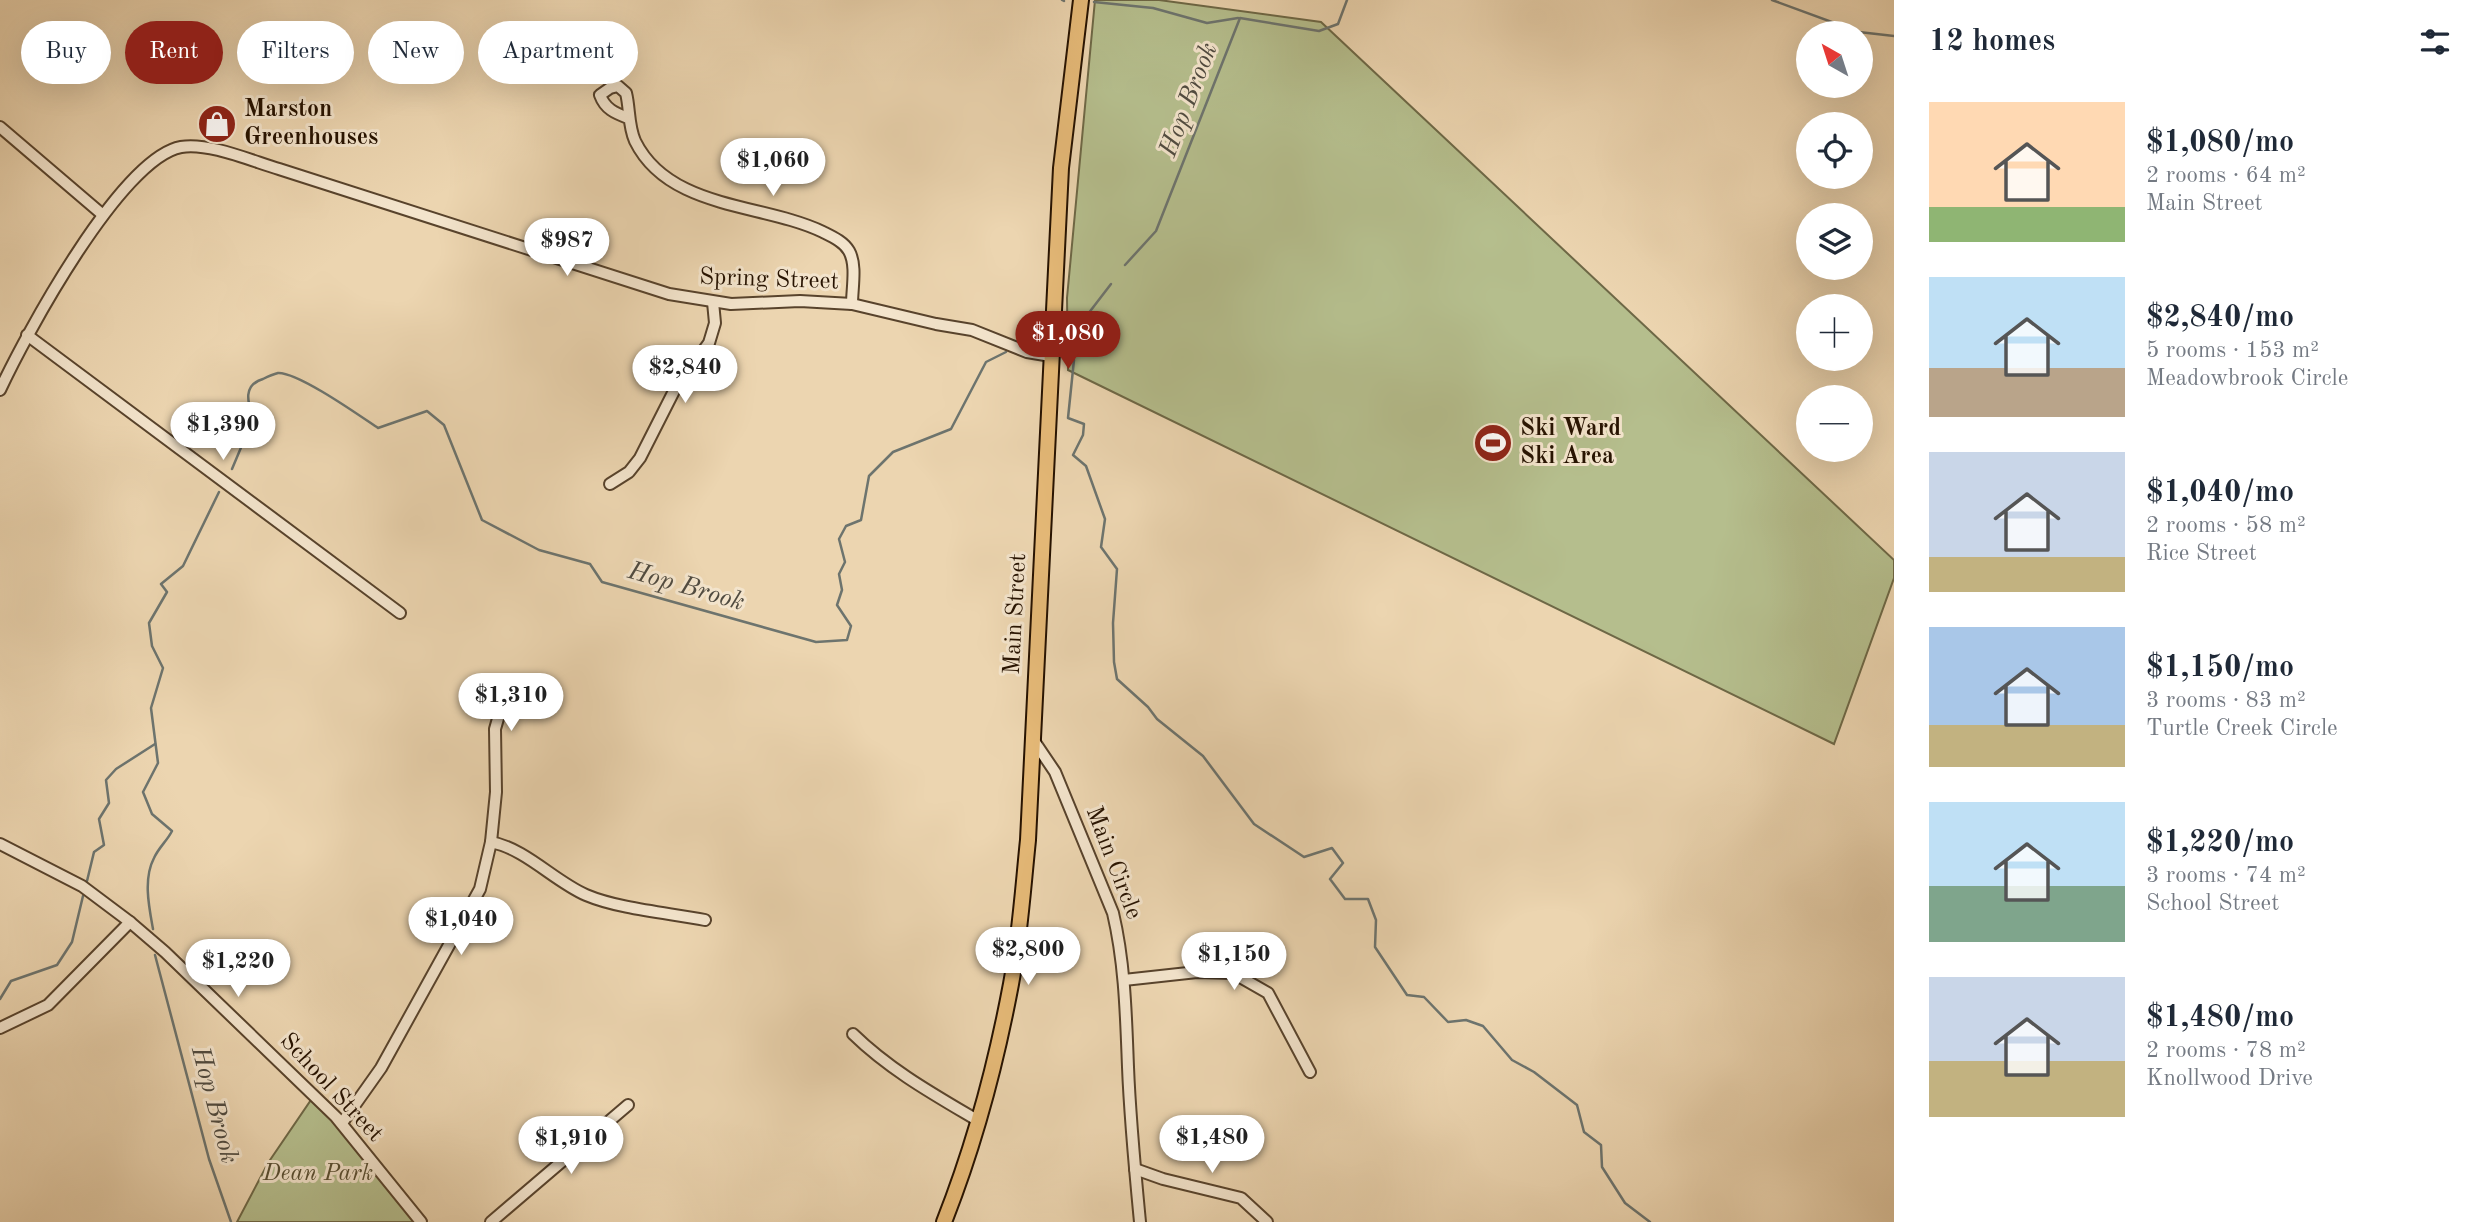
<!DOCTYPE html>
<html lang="en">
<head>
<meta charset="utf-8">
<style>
  body { margin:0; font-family:"Old Standard TT",serif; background:#f6f6f7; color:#1f2937; height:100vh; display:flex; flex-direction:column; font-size:26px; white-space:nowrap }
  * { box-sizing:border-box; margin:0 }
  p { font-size:23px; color:#747a83 }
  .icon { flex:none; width:38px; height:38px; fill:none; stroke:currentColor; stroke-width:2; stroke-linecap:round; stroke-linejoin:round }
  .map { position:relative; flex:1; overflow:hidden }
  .side { display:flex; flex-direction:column; background:#fff; width:595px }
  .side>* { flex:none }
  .banner { position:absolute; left:21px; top:21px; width:665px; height:63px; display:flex; gap:14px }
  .needle { width:46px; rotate:321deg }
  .fabs { position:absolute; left:1796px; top:21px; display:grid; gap:14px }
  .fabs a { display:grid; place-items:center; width:77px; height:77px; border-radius:50%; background:#fff; box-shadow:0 7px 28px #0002; font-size:35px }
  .price { position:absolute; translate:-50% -60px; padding:0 16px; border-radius:24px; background:#fff; color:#222; font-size:23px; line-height:46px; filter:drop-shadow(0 2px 4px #0008) }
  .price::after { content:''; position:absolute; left:50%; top:42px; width:21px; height:16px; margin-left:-10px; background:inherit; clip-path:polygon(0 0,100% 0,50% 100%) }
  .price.current { background:#8f2418; color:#fff }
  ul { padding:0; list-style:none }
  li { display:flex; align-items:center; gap:21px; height:175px; padding:0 35px }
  li span { display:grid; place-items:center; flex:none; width:196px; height:140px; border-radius:0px; color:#555 }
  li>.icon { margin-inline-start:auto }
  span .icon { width:84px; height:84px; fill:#fffc; stroke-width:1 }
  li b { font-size:30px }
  h2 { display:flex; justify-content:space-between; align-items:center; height:84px; padding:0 35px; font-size:30px }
  .pill { padding:0 24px; border-radius:32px; background:#fff; box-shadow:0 7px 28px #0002; font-size:24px; line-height:63px }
  .pill.current { background:#8f2418; color:#fff }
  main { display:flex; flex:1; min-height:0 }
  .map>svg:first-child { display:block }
  .green { fill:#b5be8d; stroke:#6e6846; stroke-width:2 }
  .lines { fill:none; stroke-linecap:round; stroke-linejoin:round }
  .stream { stroke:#6d746e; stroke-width:2.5 }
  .minor-casing { stroke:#58432c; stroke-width:14 }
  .major-casing { stroke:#261200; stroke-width:18 }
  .minor { stroke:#f3e4cc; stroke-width:10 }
  .major { stroke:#e6ba78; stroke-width:14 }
  .labels { text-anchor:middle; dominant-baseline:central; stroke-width:6; stroke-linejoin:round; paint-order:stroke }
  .poi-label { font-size:24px; font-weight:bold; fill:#261200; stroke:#f3e4cc; text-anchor:start }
  .street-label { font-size:24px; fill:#261200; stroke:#f3e4cc }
  .park-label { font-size:24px; font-style:italic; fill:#584e31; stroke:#f3e4cc }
  .water-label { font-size:26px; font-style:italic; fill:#504b40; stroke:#f3e4cc }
</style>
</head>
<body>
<main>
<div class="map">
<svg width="1894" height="1222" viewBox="0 0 1894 1222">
  <rect width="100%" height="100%" fill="#ecd5b0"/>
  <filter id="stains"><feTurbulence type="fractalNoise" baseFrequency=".00286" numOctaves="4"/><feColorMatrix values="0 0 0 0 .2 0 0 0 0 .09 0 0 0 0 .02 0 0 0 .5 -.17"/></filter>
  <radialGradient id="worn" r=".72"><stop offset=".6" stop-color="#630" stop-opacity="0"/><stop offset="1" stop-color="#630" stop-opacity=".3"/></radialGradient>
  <!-- green -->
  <g class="green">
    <polygon points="1095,0 1159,0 1321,22 1894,560 1894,578 1834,744 1068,370 1067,298"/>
    <polygon points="313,1097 418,1222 237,1222 268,1163"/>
  </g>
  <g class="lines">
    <!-- stream -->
    <g class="stream">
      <polyline points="1062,0 1064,1"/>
      <polyline points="1772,0 1859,32 1894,36"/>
      <polyline points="1094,2 1153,8 1207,23 1238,18"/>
      <polyline points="1125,265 1156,231 1240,18 1319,31 1338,24 1347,0"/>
      <polyline points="1061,331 1078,327 1111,284"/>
      <polyline points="1025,341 1038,337"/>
      <polyline points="1073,346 1077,329"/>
      <polyline points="1074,360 1068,418 1084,424 1083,435 1073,455 1086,466 1105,519 1101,547 1117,569 1113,623 1114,662 1117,679 1148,707 1157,719 1203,756 1254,824 1304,857 1332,848 1343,863 1330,879 1345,899 1368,899 1376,920 1375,947 1407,995 1424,997 1448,1022 1466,1020 1483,1026 1512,1060 1534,1072 1577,1105 1584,1132 1601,1145 1602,1167 1625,1203 1650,1222"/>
      <path d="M232,469L253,419C248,403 242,385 263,379C267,377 274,374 278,373C298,372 360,416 378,428L427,411L444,425L482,520L539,550L590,564L602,582L816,642L847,640L851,626L837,605L842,590L839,574L845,562L839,539L846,526L861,520L869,476L893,452L951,429L986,362L1006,352"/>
      <polyline points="87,881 94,852 104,845 99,819 109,803 106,780 116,769 155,744"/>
      <path d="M153,929C149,907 143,879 154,858C159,847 167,841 172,831L152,814L143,792L158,763L151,708L163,668L152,646L149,623L167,592L161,584L183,566L219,492"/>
      <polyline points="155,955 209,1159 231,1222"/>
      <polyline points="0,999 11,981 57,965 72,942 83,896"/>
    </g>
    <defs>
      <g id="minor">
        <path d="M628,118C615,113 605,109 600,95L610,88L618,86L626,93C630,109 628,125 635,141C669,210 763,203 823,232C833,237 844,242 849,251C857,265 852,288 852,304"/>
        <polyline points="0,127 103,215"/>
        <polyline points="27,335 400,613"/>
        <path d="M0,390C25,336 121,158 181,147C208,142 252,161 279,169L669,294L731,304L800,301L852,304L936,324L972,330L1027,352L1051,356"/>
        <polyline points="610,484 629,472 640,458 675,389 709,343 715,323 713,302"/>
        <path d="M1032,738L1055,772L1113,913C1125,964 1126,1016 1128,1067C1130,1119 1135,1170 1140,1222"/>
        <path d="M491,842C526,849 554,881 586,895C619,909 669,913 705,920"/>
        <polyline points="0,844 82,886 130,922 165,952 336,1117 421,1222"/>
        <polyline points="1124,980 1197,972 1233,973 1268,993 1310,1072"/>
        <polyline points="0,1028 48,1005 130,922"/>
        <path d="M853,1034C890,1070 933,1094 977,1120"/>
        <polyline points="342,1123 381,1068 480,889 491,842 496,792 495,729 503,701"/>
        <polyline points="1135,1169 1163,1179 1241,1198 1267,1222"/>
        <polyline points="491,1222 628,1105"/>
      </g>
      <path id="major" d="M944,1222C974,1146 996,1064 1011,984C1020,936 1023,888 1028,840L1061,168L1081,0"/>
    </defs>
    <!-- minor casing -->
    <use href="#minor" class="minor-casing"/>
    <!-- major casing -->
    <use href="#major" class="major-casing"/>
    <!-- minor -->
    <use href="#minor" class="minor"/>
    <!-- major -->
    <use href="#major" class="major"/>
  </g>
  <!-- icons -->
  <defs>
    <symbol id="shop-disc" viewBox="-11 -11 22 22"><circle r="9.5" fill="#8f2418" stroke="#f3e4cc"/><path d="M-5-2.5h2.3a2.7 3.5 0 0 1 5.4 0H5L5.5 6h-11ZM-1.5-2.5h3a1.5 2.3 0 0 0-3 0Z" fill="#fff"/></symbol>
    <symbol id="stadium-disc" viewBox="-11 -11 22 22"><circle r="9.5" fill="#8f2418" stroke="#f3e4cc"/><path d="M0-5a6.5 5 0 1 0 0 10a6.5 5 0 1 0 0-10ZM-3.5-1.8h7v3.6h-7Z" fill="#fff"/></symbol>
  </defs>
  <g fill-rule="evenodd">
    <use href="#shop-disc" x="195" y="102" width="44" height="44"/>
    <use href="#stadium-disc" x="1471" y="421" width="44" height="44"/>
  </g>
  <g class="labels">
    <!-- poi labels -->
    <g class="poi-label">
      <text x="244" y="110">Marston<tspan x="244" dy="28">Greenhouses</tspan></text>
      <text x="1520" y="429">Ski Ward<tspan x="1520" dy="28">Ski Area</tspan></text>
    </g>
    <!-- street labels -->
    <g class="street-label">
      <text transform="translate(769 280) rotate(2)">Spring Street</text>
      <text transform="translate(1016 614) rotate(-87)">Main Street</text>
      <text transform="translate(1113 863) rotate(69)">Main Circle</text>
      <text transform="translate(331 1088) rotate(47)">School Street</text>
    </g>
    <!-- park labels -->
    <g class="park-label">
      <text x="318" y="1174">Dean Park</text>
    </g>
    <!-- water labels -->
    <g class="water-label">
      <text transform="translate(1189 100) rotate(-69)">Hop Brook</text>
      <text transform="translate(686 587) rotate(16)">Hop Brook</text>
      <text transform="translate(214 1105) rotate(75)">Hop Brook</text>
    </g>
  </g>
  <rect width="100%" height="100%" filter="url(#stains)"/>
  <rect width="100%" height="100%" fill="url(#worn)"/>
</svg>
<div class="fabs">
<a><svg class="needle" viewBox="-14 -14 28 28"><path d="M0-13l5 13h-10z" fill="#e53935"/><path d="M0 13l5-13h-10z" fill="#747a83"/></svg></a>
<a><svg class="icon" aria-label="locate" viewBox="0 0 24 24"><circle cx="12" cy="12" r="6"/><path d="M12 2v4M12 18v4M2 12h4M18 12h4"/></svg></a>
<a><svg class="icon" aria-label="layers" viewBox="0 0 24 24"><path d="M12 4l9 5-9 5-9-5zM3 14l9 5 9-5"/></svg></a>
<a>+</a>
<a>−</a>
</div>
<b class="price" style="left:773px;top:198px">$1,060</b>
<b class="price" style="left:567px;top:278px">$987</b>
<b class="price current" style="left:1068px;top:371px">$1,080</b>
<b class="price" style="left:685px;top:405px">$2,840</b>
<b class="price" style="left:223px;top:462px">$1,390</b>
<b class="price" style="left:511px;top:733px">$1,310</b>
<b class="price" style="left:461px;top:957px">$1,040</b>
<b class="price" style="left:1028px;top:987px">$2,800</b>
<b class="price" style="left:1234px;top:992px">$1,150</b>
<b class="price" style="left:238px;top:999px">$1,220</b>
<b class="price" style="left:1212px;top:1175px">$1,480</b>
<b class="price" style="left:571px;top:1176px">$1,910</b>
<div class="banner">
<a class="pill">Buy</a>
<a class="pill current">Rent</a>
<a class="pill">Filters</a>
<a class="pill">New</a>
<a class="pill">Apartment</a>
</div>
</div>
<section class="side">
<h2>12 homes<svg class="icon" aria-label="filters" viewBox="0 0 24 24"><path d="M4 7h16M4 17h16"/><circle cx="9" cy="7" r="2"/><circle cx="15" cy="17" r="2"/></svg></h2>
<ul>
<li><span style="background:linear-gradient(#ffd9b3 75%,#8fb573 0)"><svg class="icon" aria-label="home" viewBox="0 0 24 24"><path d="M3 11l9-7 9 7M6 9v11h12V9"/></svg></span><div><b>$1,080/mo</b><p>2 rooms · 64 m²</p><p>Main Street</p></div></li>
<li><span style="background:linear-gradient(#bfe0f5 65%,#b9a48a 0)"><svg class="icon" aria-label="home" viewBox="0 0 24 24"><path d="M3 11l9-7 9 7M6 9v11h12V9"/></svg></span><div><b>$2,840/mo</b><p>5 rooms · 153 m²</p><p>Meadowbrook Circle</p></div></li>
<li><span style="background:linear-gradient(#c9d6e8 75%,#c2b280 0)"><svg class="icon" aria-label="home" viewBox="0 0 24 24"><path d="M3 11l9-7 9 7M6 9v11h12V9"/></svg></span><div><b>$1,040/mo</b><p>2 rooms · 58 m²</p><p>Rice Street</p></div></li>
<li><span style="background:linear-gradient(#a9c7e8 70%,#c2b280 0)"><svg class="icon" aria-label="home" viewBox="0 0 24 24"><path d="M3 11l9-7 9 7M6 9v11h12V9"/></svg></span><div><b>$1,150/mo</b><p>3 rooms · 83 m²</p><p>Turtle Creek Circle</p></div></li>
<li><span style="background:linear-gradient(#bfe0f5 60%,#7fa58c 0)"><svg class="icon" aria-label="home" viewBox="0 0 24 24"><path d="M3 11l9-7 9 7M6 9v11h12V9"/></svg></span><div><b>$1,220/mo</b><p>3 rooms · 74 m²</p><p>School Street</p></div></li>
<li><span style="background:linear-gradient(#c9d6e8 60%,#c2b280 0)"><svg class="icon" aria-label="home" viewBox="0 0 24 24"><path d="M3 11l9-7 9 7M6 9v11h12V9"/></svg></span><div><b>$1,480/mo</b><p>2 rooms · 78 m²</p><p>Knollwood Drive</p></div></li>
</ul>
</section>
</main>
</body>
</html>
